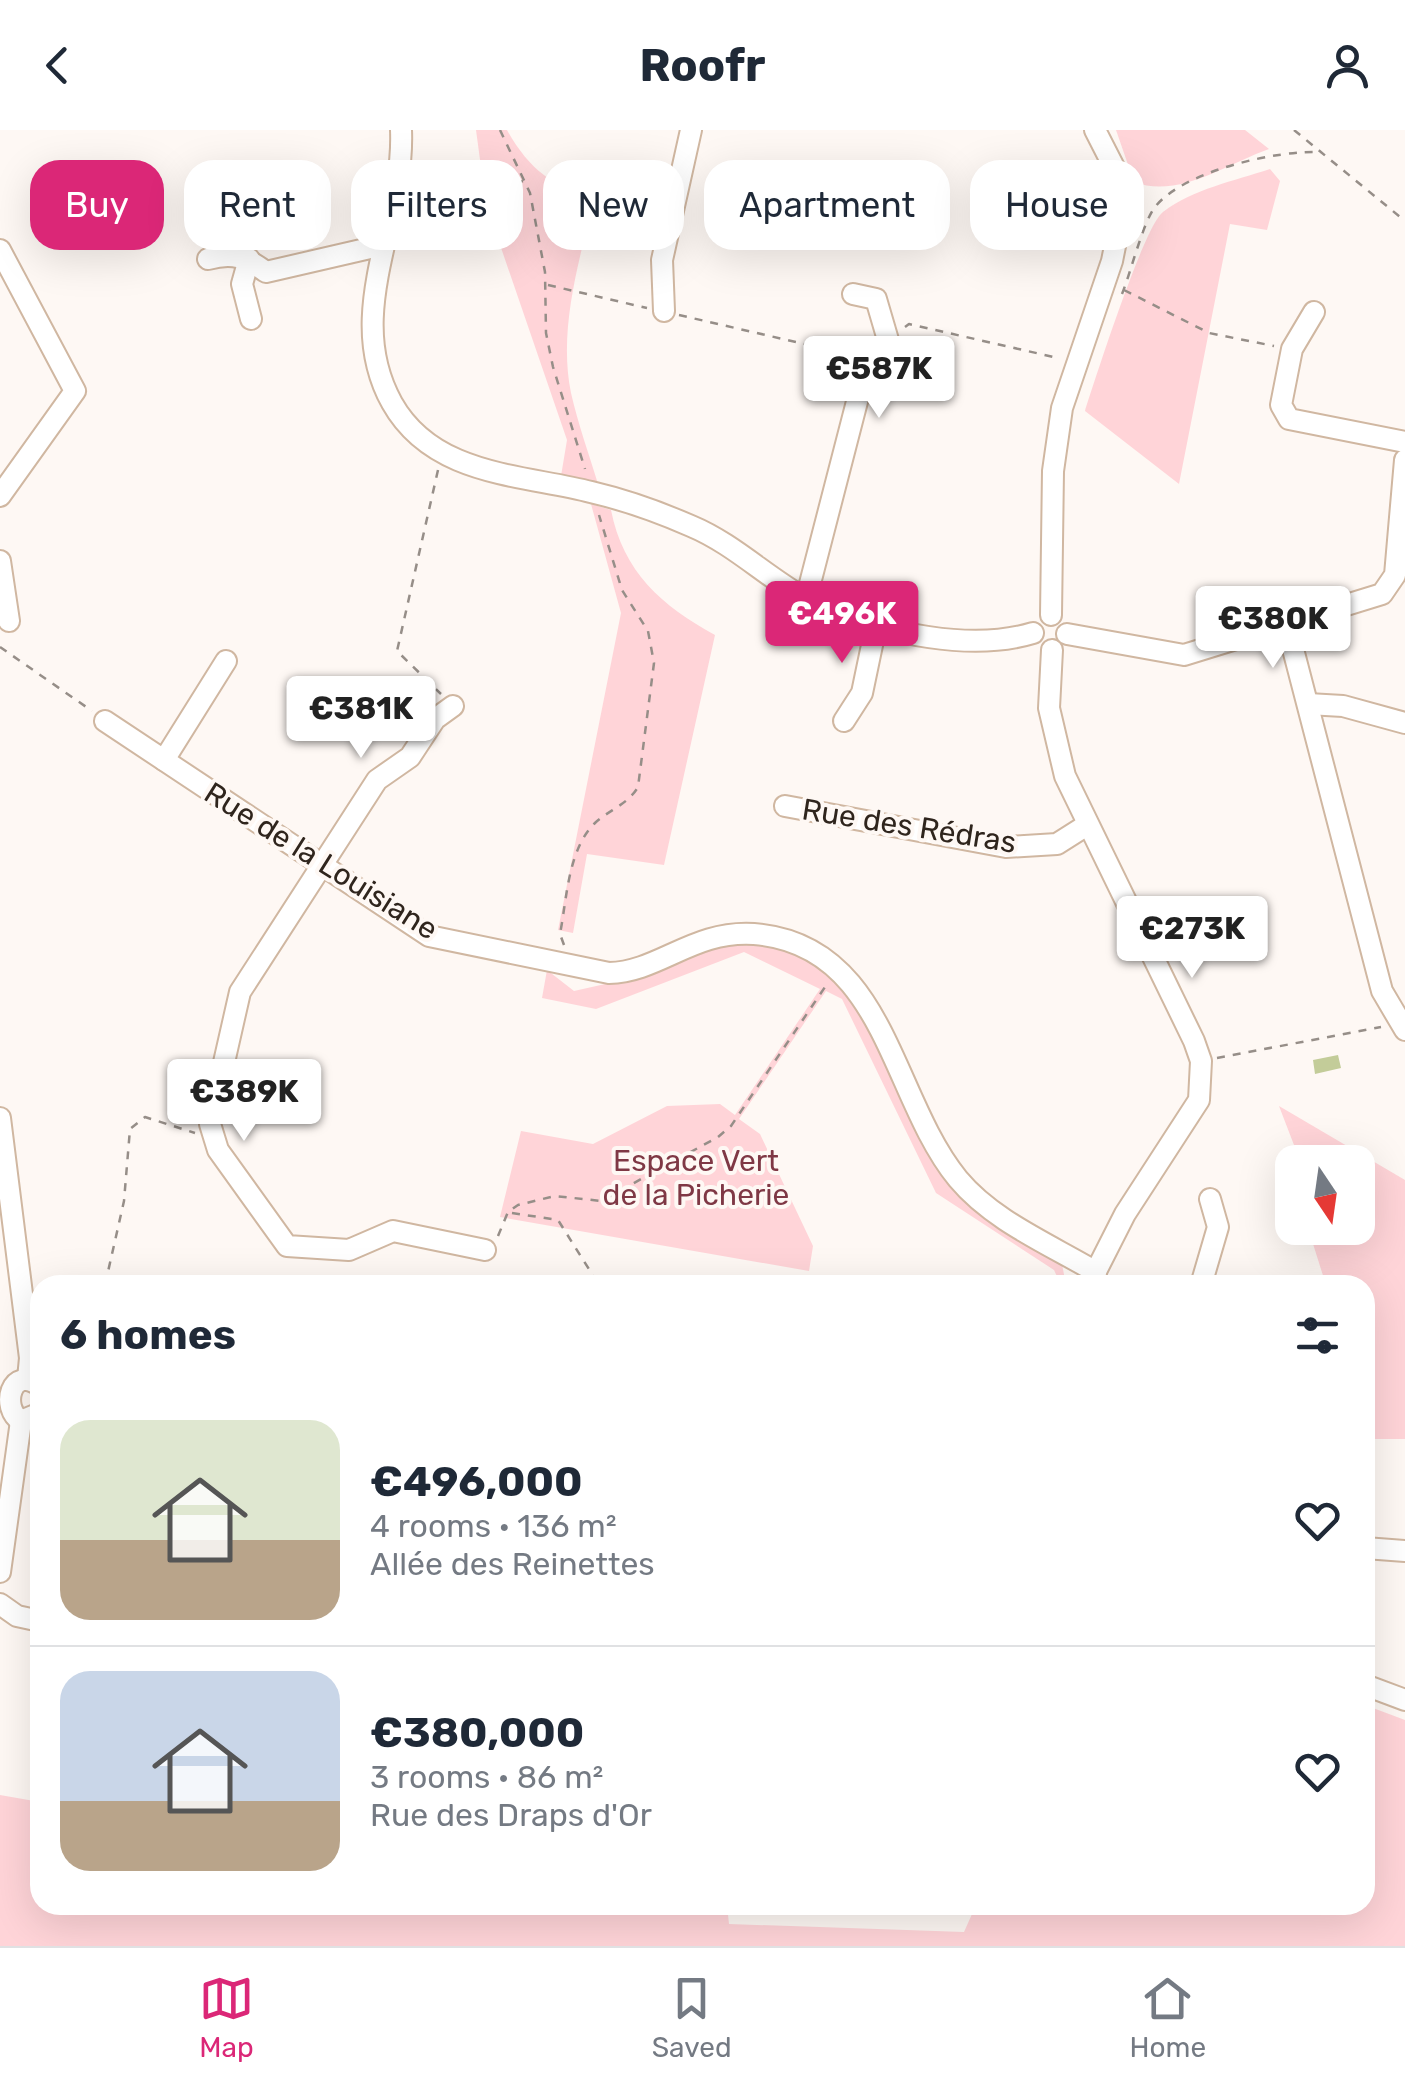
<!DOCTYPE html>
<html lang="en">
<head>
<meta charset="utf-8">
<style>
  body { margin:0; font-family:Rubik,sans-serif; background:#f2f2f3; color:#1f2937; height:100vh; display:flex; flex-direction:column; font-size:38px; white-space:nowrap }
  * { box-sizing:border-box; margin:0 }
  p { font-size:32px; color:#747a83 }
  .icon { flex:none; width:55px; height:55px; fill:none; stroke:currentColor; stroke-width:2; stroke-linecap:round; stroke-linejoin:round }
  .map { position:relative; flex:1; overflow:hidden }
  .side { position:absolute; left:30px; top:1145px; width:1345px; height:640px; display:flex; flex-direction:column; background:#fff; border-radius:30px; box-shadow:0 10px 40px #0002 }
  .side>* { flex:none }
  .top-card { position:absolute; left:30px; top:30px; width:1345px; height:90px; display:flex; gap:20px }
  .needle { width:65px; rotate:167deg }
  .tools { position:absolute; left:1275px; top:1015px; display:grid; gap:20px }
  .tools a { display:grid; place-items:center; width:100px; height:100px; border-radius:20px; background:#fff; box-shadow:0 10px 40px #0002; font-size:50px }
  .price { position:absolute; translate:-50% -85px; padding:0 22px; border-radius:10px; background:#fff; color:#222; font-size:32px; line-height:65px; filter:drop-shadow(0 2px 5px #0008) }
  .price::after { content:''; position:absolute; left:50%; top:60px; width:30px; height:22px; margin-left:-15px; background:inherit; clip-path:polygon(0 0,100% 0,50% 100%) }
  .price.current { background:#db2777; color:#fff }
  ul { padding:0; list-style:none }
  li { display:flex; align-items:center; gap:30px; height:250px; padding:0 30px }
  li+li { border-top:2px solid #e0e1e3 }
  li span { display:grid; place-items:center; flex:none; width:280px; height:200px; border-radius:30px; color:#555 }
  li>.icon { margin-inline-start:auto }
  span .icon { width:120px; height:120px; fill:#fffc; stroke-width:1 }
  li b { font-size:42px }
  h2 { display:flex; justify-content:space-between; align-items:center; height:120px; padding:0 30px; font-size:42px }
  .pill { padding:0 35px; border-radius:30px; background:#fff; box-shadow:0 10px 40px #0002; font-size:35px; line-height:90px }
  .pill.current { background:#db2777; color:#fff }
  header { display:flex; justify-content:space-between; align-items:center; height:130px; padding:0 30px; background:#fff; font-size:45px; font-weight:700 }
  .dock { display:flex; justify-content:space-around; align-items:center; height:140px; border-top:2px solid #e0e1e3; background:#fff; font-size:28px; color:#747a83 }
  .dock a { display:grid; justify-items:center; gap:5px }
  .dock .current { color:#db2777 }
  .map>svg:first-child { display:block }
  .green { fill:#ffd4d8 }
  .water { fill:#c3cc99 }
  .lines { fill:none; stroke-linecap:round; stroke-linejoin:round }
  .minor-casing { stroke:#d0b7a1; stroke-width:24 }
  .path { stroke:#968e88; stroke-width:2.5; stroke-dasharray:8 8; stroke-linecap:butt }
  .minor { stroke:#fff; stroke-width:20 }
  .labels { text-anchor:middle; dominant-baseline:central; stroke-width:8; stroke-linejoin:round; paint-order:stroke }
  .street-label { font-size:30px; fill:#2f251d; stroke:#fef8f4 }
  .park-label { font-size:30px; fill:#7f3845; stroke:#fef8f4 }
</style>
</head>
<body>
<header><svg class="icon" aria-label="back" viewBox="0 0 24 24"><path d="M15 5l-7 7 7 7"/></svg>Roofr<svg class="icon" aria-label="person" viewBox="0 0 24 24"><circle cx="12" cy="8" r="4"/><path d="M4 21q1-7 8-7t8 7"/></svg></header>
<div class="map">
<svg width="1405" height="1816" viewBox="0 0 1405 1816">
  <rect width="100%" height="100%" fill="#fef8f4"/>
  <!-- green -->
  <g class="green">
    <path d="M476,0H507C528,38 553,57 594,70C579,131 558,200 571,263C578,294 589,324 598,354L561,346L567,310L486,74Z"/>
    <path d="M1116,0H1245L1269,19C1227,34 1178,69 1134,52Z"/>
    <path d="M1270,39L1280,51L1267,100L1230,94L1179,354L1085,281C1095,250 1144,96 1163,82C1193,59 1234,51 1270,39Z"/>
    <path d="M591,374L611,380C623,442 662,476 715,505L664,735L587,724L573,803L558,800L621,483Z"/>
    <polygon points="741,812 782,818 820,835 850,864 933,1020 1062,1134 1066,1155 1061,1155 1054,1140 936,1063 842,869 826,861 739,989 760,1004 813,1116 809,1141 500,1087 521,1001 593,1014 667,976 720,974 735,985 820,859 744,822 596,879 542,868 547,840 574,861 623,850 689,820"/>
    <polygon points="1279,976 1405,1050 1405,1309 1365,1309 1365,1155 1326,1155 1308,1098 1358,1098 1358,1032 1295,1032 1294,1015"/>
    <polygon points="1365,1575 1405,1590 1405,1816 0,1816 0,1665 40,1672 40,1775 727,1775 729,1794 964,1802 976,1775 1365,1775"/>
  </g>
  <!-- water -->
  <polygon class="water" points="1338,925 1341,938 1315,944 1313,930"/>
  <g class="lines">
    <defs>
      <g id="minor">
        <path d="M401,0C405,93 342,183 392,273C433,346 520,344 591,362C625,370 659,382 691,396C734,414 766,447 806,469C827,481 853,489 876,496C925,509 984,518 1033,503"/>
        <polyline points="0,120 75,261 0,366"/>
        <path d="M208,129C233,122 246,127 266,142L383,115"/>
        <polyline points="249,129 242,154 251,189"/>
        <polyline points="664,181 662,130 691,0"/>
        <polyline points="1314,182 1292,219 1281,275 1289,289 1405,312"/>
        <polyline points="0,431 9,491"/>
        <polyline points="806,469 868,229 888,210 876,169 853,164"/>
        <polyline points="1051,485 1053,341 1062,278 1112,131 1123,76 1119,47 1095,0"/>
        <polyline points="1287,496 1382,861 1405,900"/>
        <polyline points="1067,504 1184,525 1382,464 1395,445 1405,330"/>
        <polyline points="1052,520 1049,578 1065,646 1194,911 1201,931 1199,970 1125,1084 1089,1155"/>
        <polyline points="1308,574 1343,576 1405,593"/>
        <polyline points="453,576 435,589 410,627 377,650 240,862 210,994 218,1020 287,1116 349,1120 393,1101 485,1120"/>
        <path d="M105,591L429,806L609,843C659,842 693,800 754,804C886,814 890,966 958,1049C993,1091 1049,1114 1096,1142"/>
        <polyline points="844,591 862,563 876,496"/>
        <polyline points="164,630 226,531"/>
        <polyline points="785,676 1006,717 1057,714 1087,695"/>
        <polyline points="0,988 30,1228 28,1249"/>
        <polyline points="1201,1155 1218,1097 1210,1069"/>
        <path d="M40,1256C11,1234 0,1278 21,1291L40,1283"/>
        <polyline points="1365,1418 1405,1421"/>
        <polyline points="0,1442 21,1291"/>
        <polyline points="0,1474 17,1486 40,1491"/>
        <polyline points="1365,1555 1405,1570"/>
      </g>
    </defs>
    <!-- minor casing -->
    <use href="#minor" class="minor-casing"/>
    <!-- path -->
    <g class="path">
      <polyline points="500,0 530,63 545,142 546,203 553,237 585,339"/>
      <polyline points="1294,0 1405,91"/>
      <polyline points="410,83 523,51"/>
      <polyline points="548,155 647,178"/>
      <polyline points="1124,160 1209,203 1274,216"/>
      <path d="M1122,164C1131,142 1143,92 1155,77C1183,41 1277,20 1321,22"/>
      <polyline points="679,185 852,225"/>
      <polyline points="905,197 909,194 1058,228"/>
      <polyline points="438,340 397,521 441,564"/>
      <polyline points="0,517 92,581"/>
      <path d="M564,815L560,804C567,768 568,718 596,692C611,679 628,674 638,657L654,533L648,501L622,460L599,385"/>
      <polyline points="1217,928 1381,897"/>
      <polyline points="512,1083 558,1090 599,1155"/>
      <polyline points="498,1106 508,1082 518,1075 555,1066 601,1071 718,1007 731,996 825,857"/>
      <polyline points="105,1155 124,1071 130,999 145,987 195,1003"/>
    </g>
    <!-- minor -->
    <use href="#minor" class="minor"/>
  </g>
  <g class="labels">
    <!-- street labels -->
    <g class="street-label">
      <text transform="translate(909 696) rotate(9)">Rue des Rédras</text>
      <text transform="translate(321 731) rotate(32)">Rue de la Louisiane</text>
    </g>
    <!-- park labels -->
    <g class="park-label">
      <text x="696" y="1031">Espace Vert<tspan x="696" dy="34">de la Picherie</tspan></text>
    </g>
  </g>
</svg>
<div class="tools">
<a><svg class="needle" viewBox="-14 -14 28 28"><path d="M0-13l5 13h-10z" fill="#e53935"/><path d="M0 13l5-13h-10z" fill="#747a83"/></svg></a>
</div>
<b class="price" style="left:879px;top:291px">€587K</b>
<b class="price current" style="left:842px;top:536px">€496K</b>
<b class="price" style="left:1273px;top:541px">€380K</b>
<b class="price" style="left:361px;top:631px">€381K</b>
<b class="price" style="left:1192px;top:851px">€273K</b>
<b class="price" style="left:244px;top:1014px">€389K</b>
<div class="top-card">
<a class="pill current">Buy</a>
<a class="pill">Rent</a>
<a class="pill">Filters</a>
<a class="pill">New</a>
<a class="pill">Apartment</a>
<a class="pill">House</a>
</div>
<section class="side">
<h2>6 homes<svg class="icon" aria-label="filters" viewBox="0 0 24 24"><path d="M4 7h16M4 17h16"/><circle cx="9" cy="7" r="2"/><circle cx="15" cy="17" r="2"/></svg></h2>
<ul>
<li><span style="background:linear-gradient(#dfe7d0 60%,#b9a48a 0)"><svg class="icon" aria-label="home" viewBox="0 0 24 24"><path d="M3 11l9-7 9 7M6 9v11h12V9"/></svg></span><div><b>€496,000</b><p>4 rooms · 136 m²</p><p>Allée des Reinettes</p></div><svg class="icon" aria-label="heart" viewBox="0 0 24 24"><path d="M12 20l-8-8c-3-5 5-10 8-4 3-6 11-1 8 4z"/></svg></li>
<li><span style="background:linear-gradient(#c9d6e8 65%,#b9a48a 0)"><svg class="icon" aria-label="home" viewBox="0 0 24 24"><path d="M3 11l9-7 9 7M6 9v11h12V9"/></svg></span><div><b>€380,000</b><p>3 rooms · 86 m²</p><p>Rue des Draps d'Or</p></div><svg class="icon" aria-label="heart" viewBox="0 0 24 24"><path d="M12 20l-8-8c-3-5 5-10 8-4 3-6 11-1 8 4z"/></svg></li>
</ul>
</section>
</div>
<nav class="dock">
<a class="current"><svg class="icon" aria-label="map" viewBox="0 0 24 24"><path d="M3 6l6-2 6 2 6-2v14l-6 2-6-2-6 2zM9 4v14M15 6v14"/></svg>Map</a>
<a><svg class="icon" aria-label="saved" viewBox="0 0 24 24"><path d="M7 4h10v16l-5-4-5 4z"/></svg>Saved</a>
<a><svg class="icon" aria-label="home" viewBox="0 0 24 24"><path d="M3 11l9-7 9 7M6 9v11h12V9"/></svg>Home</a>
</nav>
</body>
</html>
